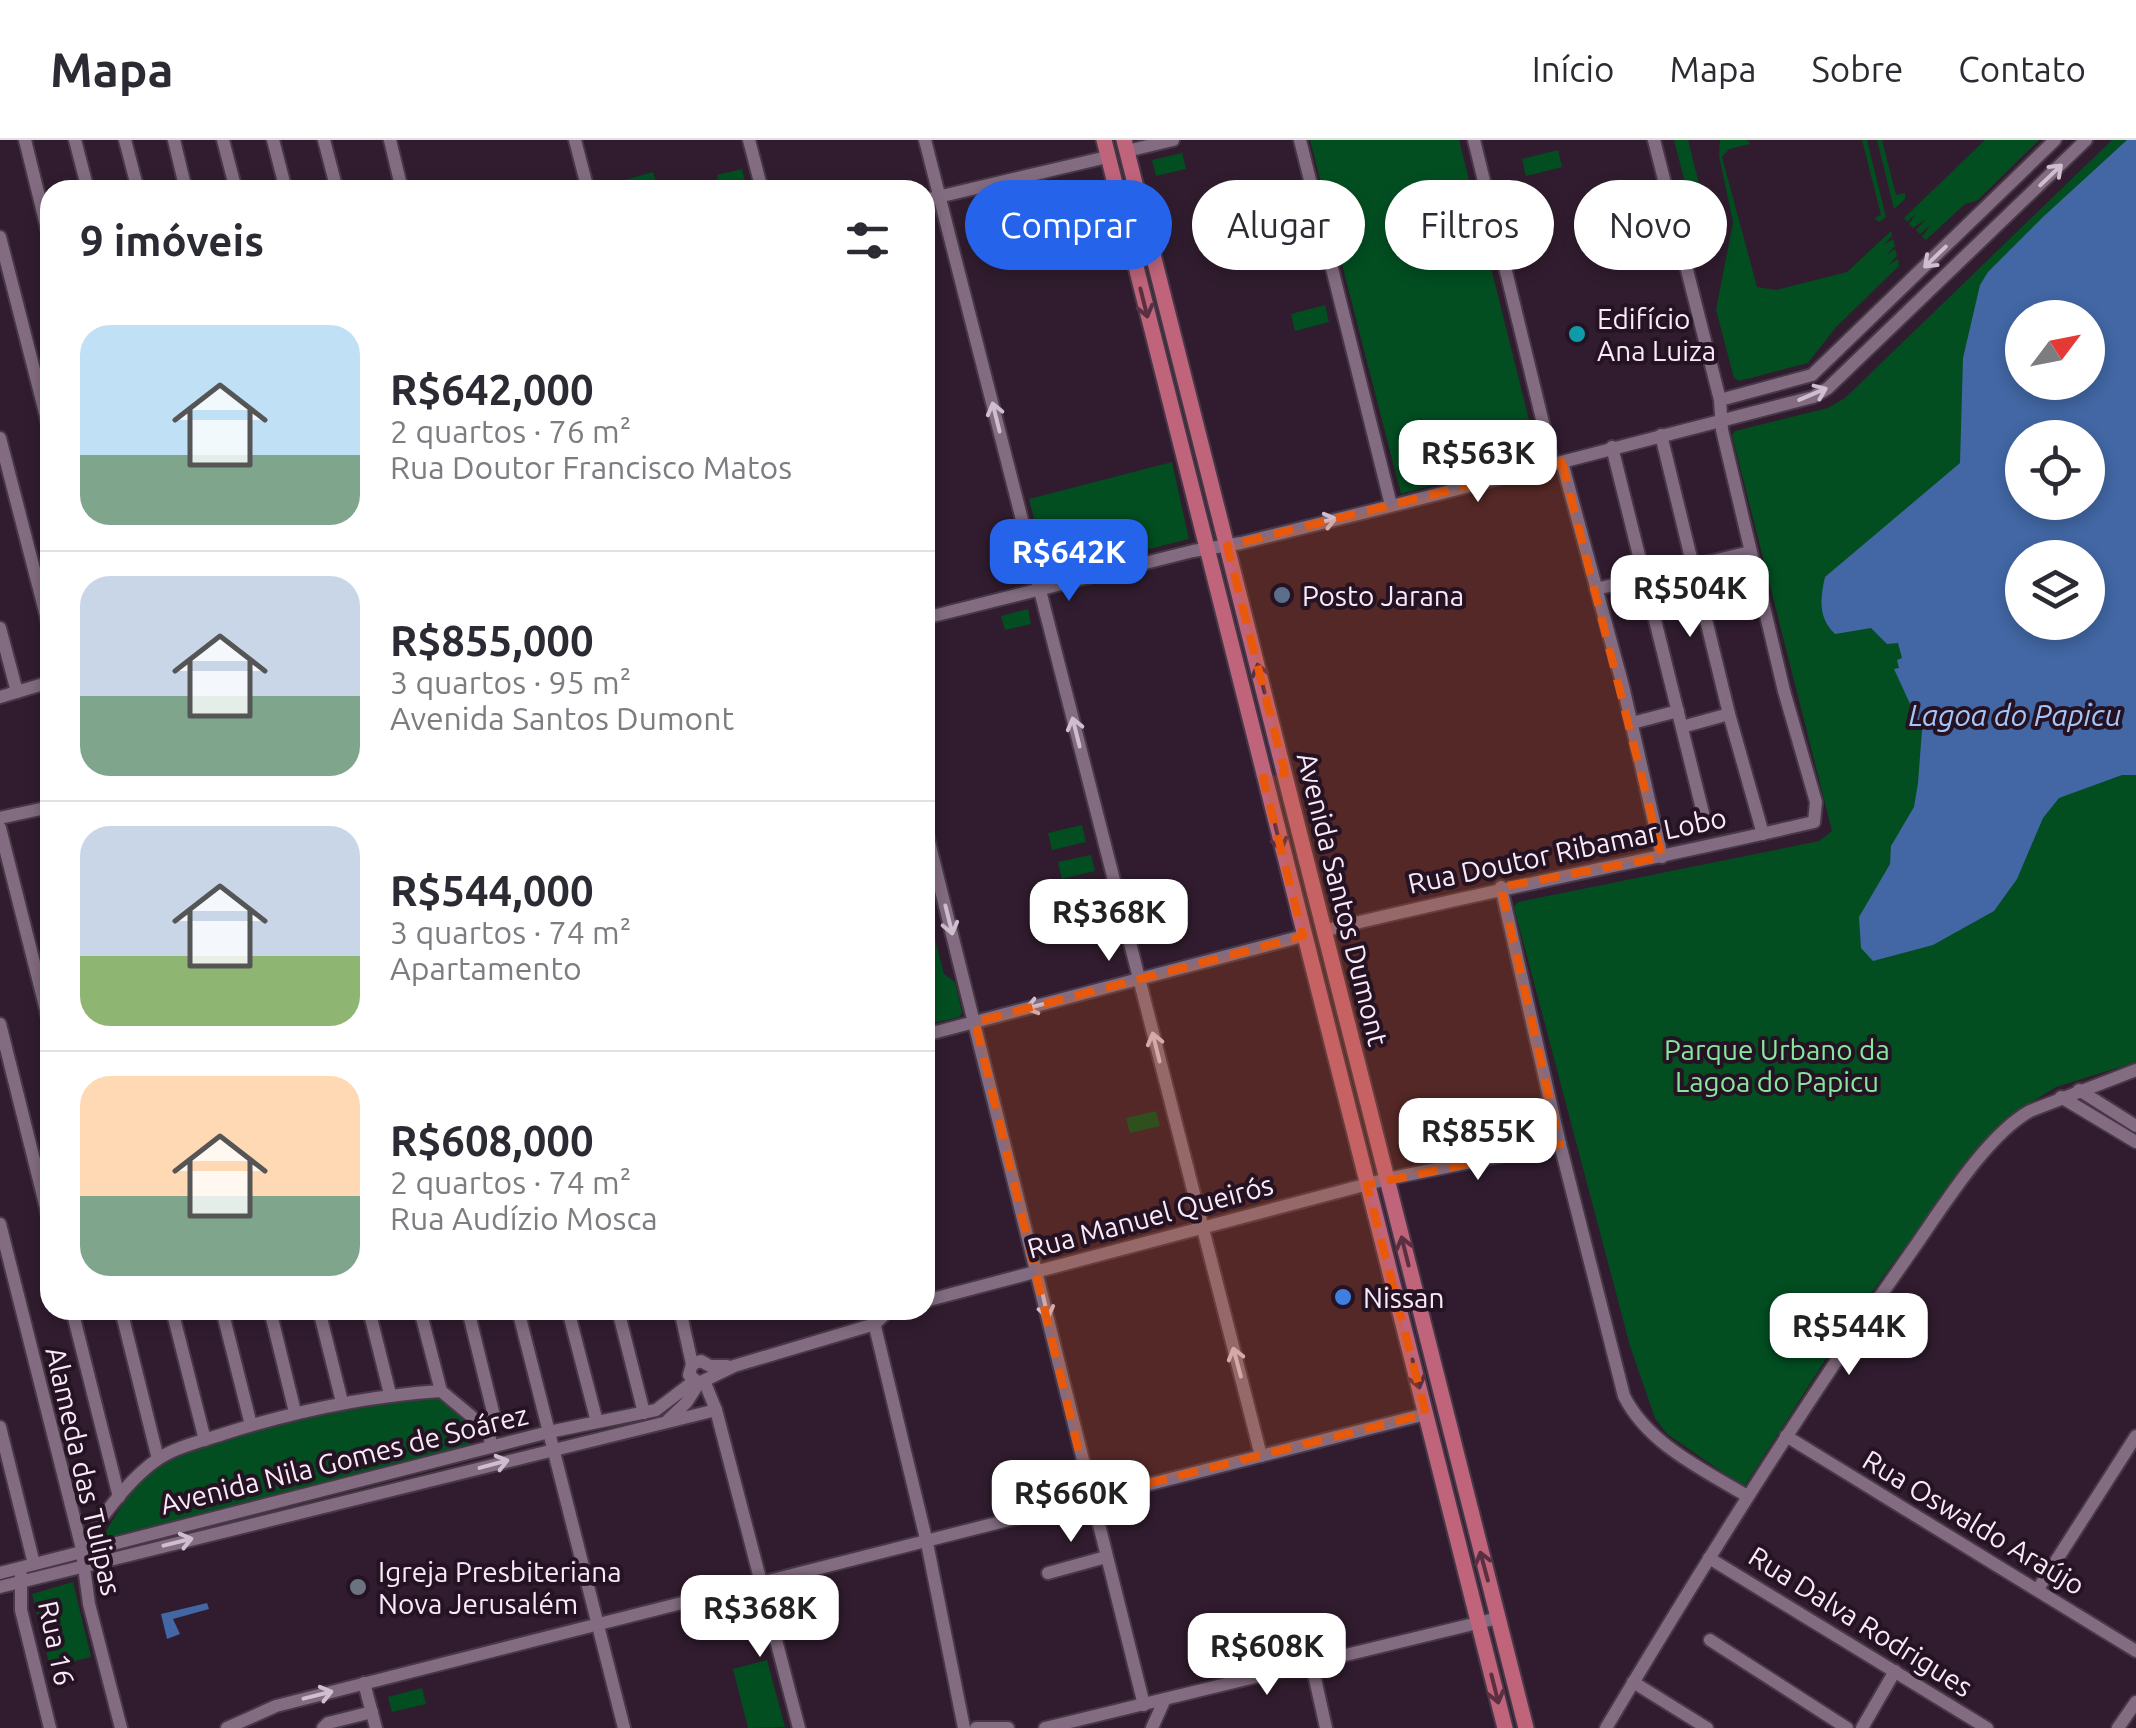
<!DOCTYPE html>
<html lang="pt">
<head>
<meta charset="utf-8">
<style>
  body { margin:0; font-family:Ubuntu,sans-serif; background:#f7f7f7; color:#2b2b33; height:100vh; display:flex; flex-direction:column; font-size:38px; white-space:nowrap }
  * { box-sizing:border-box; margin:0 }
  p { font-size:32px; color:#7c7c81 }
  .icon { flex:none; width:55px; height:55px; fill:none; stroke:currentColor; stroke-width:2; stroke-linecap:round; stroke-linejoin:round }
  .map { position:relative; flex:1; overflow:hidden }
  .drawer { position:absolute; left:40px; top:40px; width:895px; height:1140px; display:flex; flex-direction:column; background:#fff; border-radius:30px; box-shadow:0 5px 15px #0003 }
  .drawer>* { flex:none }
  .banner { position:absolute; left:965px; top:40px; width:950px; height:90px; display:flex; gap:20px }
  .needle { width:65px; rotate:58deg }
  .tools { position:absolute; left:2005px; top:160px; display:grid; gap:20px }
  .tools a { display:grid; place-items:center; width:100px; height:100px; border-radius:50%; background:#fff; box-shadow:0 5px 15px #0003; font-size:50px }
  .price { position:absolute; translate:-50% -85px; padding:0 22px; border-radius:20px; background:#fff; color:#222; font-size:32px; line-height:65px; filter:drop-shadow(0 2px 5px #0008) }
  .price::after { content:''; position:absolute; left:50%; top:60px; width:30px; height:22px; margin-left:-15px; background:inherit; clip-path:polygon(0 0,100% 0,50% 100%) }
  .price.active { background:#2563eb; color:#fff }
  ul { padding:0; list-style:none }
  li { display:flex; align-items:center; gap:30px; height:250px; padding:0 40px }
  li+li { border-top:2px solid #e1e1e2 }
  li span { display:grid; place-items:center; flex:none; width:280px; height:200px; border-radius:30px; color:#555 }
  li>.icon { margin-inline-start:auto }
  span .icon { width:120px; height:120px; fill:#fffc; stroke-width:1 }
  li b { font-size:42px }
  h2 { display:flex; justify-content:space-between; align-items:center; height:120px; padding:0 40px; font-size:42px }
  .pill { padding:0 35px; border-radius:45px; background:#fff; box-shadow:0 5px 15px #0003; font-size:35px; line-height:90px }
  .pill.active { background:#2563eb; color:#fff }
  header { display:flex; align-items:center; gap:60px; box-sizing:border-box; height:140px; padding:0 50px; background:#fff; border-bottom:2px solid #e1e1e2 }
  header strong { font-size:48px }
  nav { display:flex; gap:55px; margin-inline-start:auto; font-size:35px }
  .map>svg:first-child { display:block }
  .green { fill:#024e21; fill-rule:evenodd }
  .water { fill:#4267a4; fill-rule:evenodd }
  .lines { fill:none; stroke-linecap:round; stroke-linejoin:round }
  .minor-casing { stroke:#483847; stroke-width:16 }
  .major-casing { stroke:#483847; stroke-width:19 }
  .minor { stroke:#836c81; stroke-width:12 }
  .major { stroke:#bf647b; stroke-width:15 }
  .oneway { stroke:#cfbecd }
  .oneway2 { stroke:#5b2f42 }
  .marked { fill:#e8590c; fill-opacity:0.2; stroke:#e8590c; stroke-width:8; stroke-dasharray:20 12; stroke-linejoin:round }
  .culture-dot { fill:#0f9aa8; stroke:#251324; stroke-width:4 }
  .service-dot { fill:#5c6f8a; stroke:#251324; stroke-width:4 }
  .shop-dot { fill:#3f7fe0; stroke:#251324; stroke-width:4 }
  .worship-dot { fill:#6b7280; stroke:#251324; stroke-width:4 }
  .labels { text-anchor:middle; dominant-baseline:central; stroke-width:8; stroke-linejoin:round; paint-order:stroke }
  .poi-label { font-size:28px; fill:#f8eaf6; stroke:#251324; text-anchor:start }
  .street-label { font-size:28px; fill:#f8eaf6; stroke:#251324 }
  .park-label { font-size:28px; fill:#88e79f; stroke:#251324 }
  .water-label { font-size:30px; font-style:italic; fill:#a5c5f9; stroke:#251324 }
</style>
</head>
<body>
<header>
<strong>Mapa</strong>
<nav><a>Início</a><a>Mapa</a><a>Sobre</a><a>Contato</a></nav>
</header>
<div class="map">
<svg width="2136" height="1588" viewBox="0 0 2136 1588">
  <rect width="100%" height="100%" fill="#301c2e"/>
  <!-- green -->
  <g class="green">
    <polygon points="1310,0 1459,0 1538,316 1401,354"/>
    <polygon points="1674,0 1688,0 1708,80 1705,120"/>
    <polygon points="1720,0 1747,0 1750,4 1729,9 1722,17 1757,147 1776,150 1847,132 1891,91 1892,96 1883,105 1893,99 1895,106 1886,115 1895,109 1897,116 1888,125 1898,119 1899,126 1836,187 1808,223 1739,241 1734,238 1716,170 1733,82 1719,16"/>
    <polygon points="1862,0 1867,0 1886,77 1879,82 1874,78 1881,75"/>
    <polygon points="1877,0 1882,0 1896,55 1905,53 1905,59 1894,69"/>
    <polygon points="1985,0 2039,0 1978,60 1965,64 1926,100 1922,97 1930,85 1920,94 1916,90 1926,79 1913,88 1909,84 1916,74 1907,82 1904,78"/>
    <path d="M2112,0H2136V922L2056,947L2009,976L1893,1123L1840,1197L1744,1347L1667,1294L1655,1278L1630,1206L1514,767L1518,762L1819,701L1832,691L1732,295L1735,291L1828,268L1845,258ZM2022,178H2088V242H2022ZM2022,298H2088V362H2022ZM2022,418H2088V482H2022Z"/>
    <polygon points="1558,10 1562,27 1526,36 1522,19"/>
    <polygon points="1182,13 1186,29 1156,36 1152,20"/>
    <polygon points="742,29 747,50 720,50 717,35"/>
    <polygon points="653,32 658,49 611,50 610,44"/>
    <polygon points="1325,165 1329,182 1295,191 1291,174"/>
    <polygon points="1172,322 1189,399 1048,434 1029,359"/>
    <polygon points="1028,469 1031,484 1005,490 1001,476"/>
    <polygon points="1082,685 1086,702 1052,710 1048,693"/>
    <polygon points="1091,715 1095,731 1062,739 1058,722"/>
    <polygon points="925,761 944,834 955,842 962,872 960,877 925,885"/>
    <polygon points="1156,971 1160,986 1130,993 1126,978"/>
    <path d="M435,1256L454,1268L470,1284L469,1306L100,1400C114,1380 127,1353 145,1336C180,1304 308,1272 357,1264C383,1260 409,1259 435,1256Z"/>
    <polygon points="73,1442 91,1517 50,1527 32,1454"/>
    <polygon points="767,1520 785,1587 748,1588 733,1529"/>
    <polygon points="422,1548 426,1564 392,1572 388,1557"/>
  </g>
  <!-- water -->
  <g class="water">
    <path d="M2127,0H2136V635H2122L2059,658L2043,678L2017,739L1994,771L1933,805L1873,821L1861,808L1859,777L1890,724L1891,706L1914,667L1918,643L1922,590L1894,529L1899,528L1897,520L1902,518L1898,503L1887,504L1871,488L1835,494C1818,478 1820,459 1825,437L1960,323L1963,218L1980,145L1988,132L2043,77ZM2022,178H2088V242H2022ZM2022,298H2088V362H2022ZM2022,418H2088V482H2022Z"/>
    <polygon points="207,1463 209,1469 173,1479 180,1494 167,1499 161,1474"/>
  </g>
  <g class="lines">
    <defs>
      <g id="minor">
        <polyline points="25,0 50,101"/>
        <polyline points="75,0 88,50"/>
        <polyline points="125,0 138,50"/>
        <polyline points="174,0 186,50"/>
        <polyline points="223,0 236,50"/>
        <polyline points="273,0 286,50"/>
        <polyline points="324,0 337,50"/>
        <polyline points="390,0 402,50"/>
        <polyline points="575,0 588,50"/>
        <polyline points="749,0 762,50"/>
        <polyline points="925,0 1261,1316"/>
        <polyline points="1300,0 1391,365"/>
        <polyline points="1474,0 1553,324"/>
        <polyline points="1127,11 1173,0"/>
        <polyline points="925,60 1107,17"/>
        <polyline points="0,97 50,292"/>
        <polyline points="1720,260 1812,235 2055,0"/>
        <polyline points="1661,295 1729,574 1763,694"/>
        <polyline points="0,298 50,491"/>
        <polyline points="1612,307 1703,673"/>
        <polyline points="1562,322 1623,546 1662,717"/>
        <polyline points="1596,449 1750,412"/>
        <polyline points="925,478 1193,411 1241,403 1403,363 1813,257 1828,248 2086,0"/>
        <polyline points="0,488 17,552"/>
        <polyline points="0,557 50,542"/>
        <polyline points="1632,583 1678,571"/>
        <polyline points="1682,587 1729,574"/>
        <polyline points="46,667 50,684"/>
        <polyline points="0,678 50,667"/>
        <polyline points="925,686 1144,1565"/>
        <polyline points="0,688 50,886"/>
        <path d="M1501,747L1560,1004L1624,1256C1648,1304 1702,1329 1747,1356"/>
        <path d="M1327,790C1488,750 1651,720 1814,682L1816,662L1784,551L1722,290L1720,260L1654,0"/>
        <polyline points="0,884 50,1084"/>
        <polyline points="925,895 1303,796"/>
        <polyline points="2079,950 2136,986"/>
        <polyline points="2061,957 2136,1002"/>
        <polyline points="0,1084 81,1405 89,1464 121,1588"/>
        <polyline points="925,1161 1387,1039 1560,1004"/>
        <polyline points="72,1170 119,1357"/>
        <polyline points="121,1170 158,1319"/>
        <polyline points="172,1170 205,1300"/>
        <polyline points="222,1170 251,1285"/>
        <polyline points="270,1170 295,1272"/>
        <polyline points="319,1170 342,1262"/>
        <polyline points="369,1170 390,1254"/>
        <polyline points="420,1170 441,1251"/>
        <polyline points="468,1170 494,1276 489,1291"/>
        <polyline points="518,1170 624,1588"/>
        <polyline points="568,1170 597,1282"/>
        <polyline points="618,1170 644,1273"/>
        <polyline points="680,1170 692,1224 689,1235 699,1243 734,1226 875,1184 889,1170"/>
        <polyline points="871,1170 927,1403 964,1588"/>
        <polyline points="692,1224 701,1221 710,1226 727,1226"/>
        <polyline points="705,1243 716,1270 799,1588"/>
        <polyline points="668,1280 686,1263 697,1246"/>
        <polyline points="0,1287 34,1424"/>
        <polyline points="1786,1296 2136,1511"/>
        <path d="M81,1405C104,1376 127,1340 158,1319C176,1307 202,1301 223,1294C295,1271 365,1256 441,1251L489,1291L491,1307"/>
        <polyline points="1709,1418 1987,1588"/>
        <polyline points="0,1433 549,1292 656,1270 694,1241"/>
        <polyline points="1048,1433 1106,1417"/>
        <polyline points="21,1435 21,1470 50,1588"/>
        <polyline points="0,1447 716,1270"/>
        <polyline points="2038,1449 2136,1296"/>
        <polyline points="1710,1500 1847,1588"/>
        <polyline points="1312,1525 1326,1588"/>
        <polyline points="1633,1542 1707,1588"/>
        <polyline points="364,1543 376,1588"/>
        <polyline points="227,1588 276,1566 1426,1274"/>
        <polyline points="323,1588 328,1583 372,1572"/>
        <polyline points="976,1588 1008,1588"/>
        <polyline points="1045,1588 1498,1478"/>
        <polyline points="1152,1588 1164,1561"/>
        <path d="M1606,1588C1702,1427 1801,1268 1909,1115C1939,1073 1985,996 2030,971L2136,930"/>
        <polyline points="1862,1588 1895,1531"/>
        <polyline points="2118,1588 2136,1562"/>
      </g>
      <g id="major">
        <polyline points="1104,0 1505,1588"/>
        <polyline points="1124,0 1526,1588"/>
      </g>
    </defs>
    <!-- minor casing -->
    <use href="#minor" class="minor-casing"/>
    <!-- major casing -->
    <use href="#major" class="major-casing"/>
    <!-- minor -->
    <use href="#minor" class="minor"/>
    <!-- major -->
    <use href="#major" class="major"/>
  </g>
  <!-- one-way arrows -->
  <defs><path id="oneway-shaft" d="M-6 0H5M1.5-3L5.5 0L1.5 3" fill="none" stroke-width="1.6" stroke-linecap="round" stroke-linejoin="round" transform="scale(2.5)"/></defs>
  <g class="oneway">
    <use href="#oneway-shaft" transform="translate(2051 35) rotate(-44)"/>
    <use href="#oneway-shaft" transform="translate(1935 117) rotate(136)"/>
    <use href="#oneway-shaft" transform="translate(1813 254) rotate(-23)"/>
    <use href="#oneway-shaft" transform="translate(996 277) rotate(-104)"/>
    <use href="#oneway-shaft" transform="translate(1322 382) rotate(-14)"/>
    <use href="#oneway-shaft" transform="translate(1076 592) rotate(-104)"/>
    <use href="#oneway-shaft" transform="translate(949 780) rotate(76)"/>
    <use href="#oneway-shaft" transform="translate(1040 865) rotate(165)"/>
    <use href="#oneway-shaft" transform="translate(1156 907) rotate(-104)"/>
    <use href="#oneway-shaft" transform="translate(1045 1164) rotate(77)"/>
    <use href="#oneway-shaft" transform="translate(1237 1222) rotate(-105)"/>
    <use href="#oneway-shaft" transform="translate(494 1324) rotate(-15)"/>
    <use href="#oneway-shaft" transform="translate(178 1402) rotate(-14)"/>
    <use href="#oneway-shaft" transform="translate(318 1555) rotate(-14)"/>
  </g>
  <g class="oneway2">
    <use href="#oneway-shaft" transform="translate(1144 163) rotate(76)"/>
    <use href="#oneway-shaft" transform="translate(1261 538) rotate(-104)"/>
    <use href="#oneway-shaft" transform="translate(1278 696) rotate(76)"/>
    <use href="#oneway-shaft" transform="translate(1405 1111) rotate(-104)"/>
    <use href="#oneway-shaft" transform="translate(1416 1234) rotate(76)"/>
    <use href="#oneway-shaft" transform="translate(1484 1426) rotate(-105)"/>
    <use href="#oneway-shaft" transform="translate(1495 1549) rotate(76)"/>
  </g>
  <!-- marked area -->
  <path class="marked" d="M1562,322L1662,717L1501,747L1560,1004L1367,1045L1426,1274L1090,1358L975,882L1303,796L1263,638L1285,633L1227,406Z"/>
  <!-- markers -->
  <circle class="culture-dot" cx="1577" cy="194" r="10"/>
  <circle class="service-dot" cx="1282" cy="455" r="10"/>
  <circle class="shop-dot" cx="1343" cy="1157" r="10"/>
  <circle class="worship-dot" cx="358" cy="1447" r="10"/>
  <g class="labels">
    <!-- poi labels -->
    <g class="poi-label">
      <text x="1597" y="178">Edifício<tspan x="1597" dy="32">Ana Luiza</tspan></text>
      <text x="1302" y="455">Posto Jarana</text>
      <text x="1363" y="1157">Nissan</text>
      <text x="378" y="1431">Igreja Presbiteriana<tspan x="378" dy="32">Nova Jerusalém</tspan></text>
    </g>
    <!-- street labels -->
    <g class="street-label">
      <text transform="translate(1567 710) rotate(-12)">Rua Doutor Ribamar Lobo</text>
      <text transform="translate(1343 759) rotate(76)">Avenida Santos Dumont</text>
      <text transform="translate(1150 1076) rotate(-15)">Rua Manuel Queirós</text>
      <text transform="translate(344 1319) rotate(-14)">Avenida Nila Gomes de Soárez</text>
      <text transform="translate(84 1331) rotate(77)">Alameda das Tulipas</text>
      <text transform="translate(1974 1382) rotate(31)">Rua Oswaldo Araújo</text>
      <text transform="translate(1861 1481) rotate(32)">Rua Dalva Rodrigues</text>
      <text transform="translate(57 1503) rotate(78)">Rua 16</text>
    </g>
    <!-- park labels -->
    <g class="park-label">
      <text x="1777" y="909">Parque Urbano da<tspan x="1777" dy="32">Lagoa do Papicu</tspan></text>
    </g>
    <!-- water labels -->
    <g class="water-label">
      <text x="2015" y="575">Lagoa do Papicu</text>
    </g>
  </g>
</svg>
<div class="tools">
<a><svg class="needle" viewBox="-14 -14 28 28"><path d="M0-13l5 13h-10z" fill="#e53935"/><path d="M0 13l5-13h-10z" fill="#7c7c81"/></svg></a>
<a><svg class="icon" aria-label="locate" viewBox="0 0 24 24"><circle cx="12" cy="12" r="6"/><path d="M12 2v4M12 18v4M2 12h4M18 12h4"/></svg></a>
<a><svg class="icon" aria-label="layers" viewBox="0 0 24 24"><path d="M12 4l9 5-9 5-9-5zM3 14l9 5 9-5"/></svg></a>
</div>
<b class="price" style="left:1478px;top:365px">R$563K</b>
<b class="price active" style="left:1069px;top:464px">R$642K</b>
<b class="price" style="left:1690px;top:500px">R$504K</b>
<b class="price" style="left:1109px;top:824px">R$368K</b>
<b class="price" style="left:1478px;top:1043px">R$855K</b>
<b class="price" style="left:1849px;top:1238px">R$544K</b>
<b class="price" style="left:1071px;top:1405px">R$660K</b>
<b class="price" style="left:760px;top:1520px">R$368K</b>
<b class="price" style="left:1267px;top:1558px">R$608K</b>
<div class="banner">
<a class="pill active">Comprar</a>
<a class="pill">Alugar</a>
<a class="pill">Filtros</a>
<a class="pill">Novo</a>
</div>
<section class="drawer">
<h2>9 imóveis<svg class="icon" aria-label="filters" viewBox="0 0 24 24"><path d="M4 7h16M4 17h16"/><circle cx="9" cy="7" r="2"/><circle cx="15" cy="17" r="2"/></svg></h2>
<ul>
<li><span style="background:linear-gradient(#bfe0f5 65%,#7fa58c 0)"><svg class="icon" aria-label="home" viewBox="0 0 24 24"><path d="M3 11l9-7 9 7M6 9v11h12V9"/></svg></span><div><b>R$642,000</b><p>2 quartos · 76 m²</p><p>Rua Doutor Francisco Matos</p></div></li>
<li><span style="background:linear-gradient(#c9d6e8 60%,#7fa58c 0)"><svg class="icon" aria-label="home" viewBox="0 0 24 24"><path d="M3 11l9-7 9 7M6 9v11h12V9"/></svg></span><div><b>R$855,000</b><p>3 quartos · 95 m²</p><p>Avenida Santos Dumont</p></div></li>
<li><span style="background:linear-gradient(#c9d6e8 65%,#8fb573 0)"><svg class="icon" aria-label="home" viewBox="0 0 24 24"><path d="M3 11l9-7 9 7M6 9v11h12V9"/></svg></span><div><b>R$544,000</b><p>3 quartos · 74 m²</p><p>Apartamento</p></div></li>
<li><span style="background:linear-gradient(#ffd9b3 60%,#7fa58c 0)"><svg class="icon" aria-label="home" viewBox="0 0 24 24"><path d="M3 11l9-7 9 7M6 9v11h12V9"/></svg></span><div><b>R$608,000</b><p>2 quartos · 74 m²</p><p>Rua Audízio Mosca</p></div></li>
</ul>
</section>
</div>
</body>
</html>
